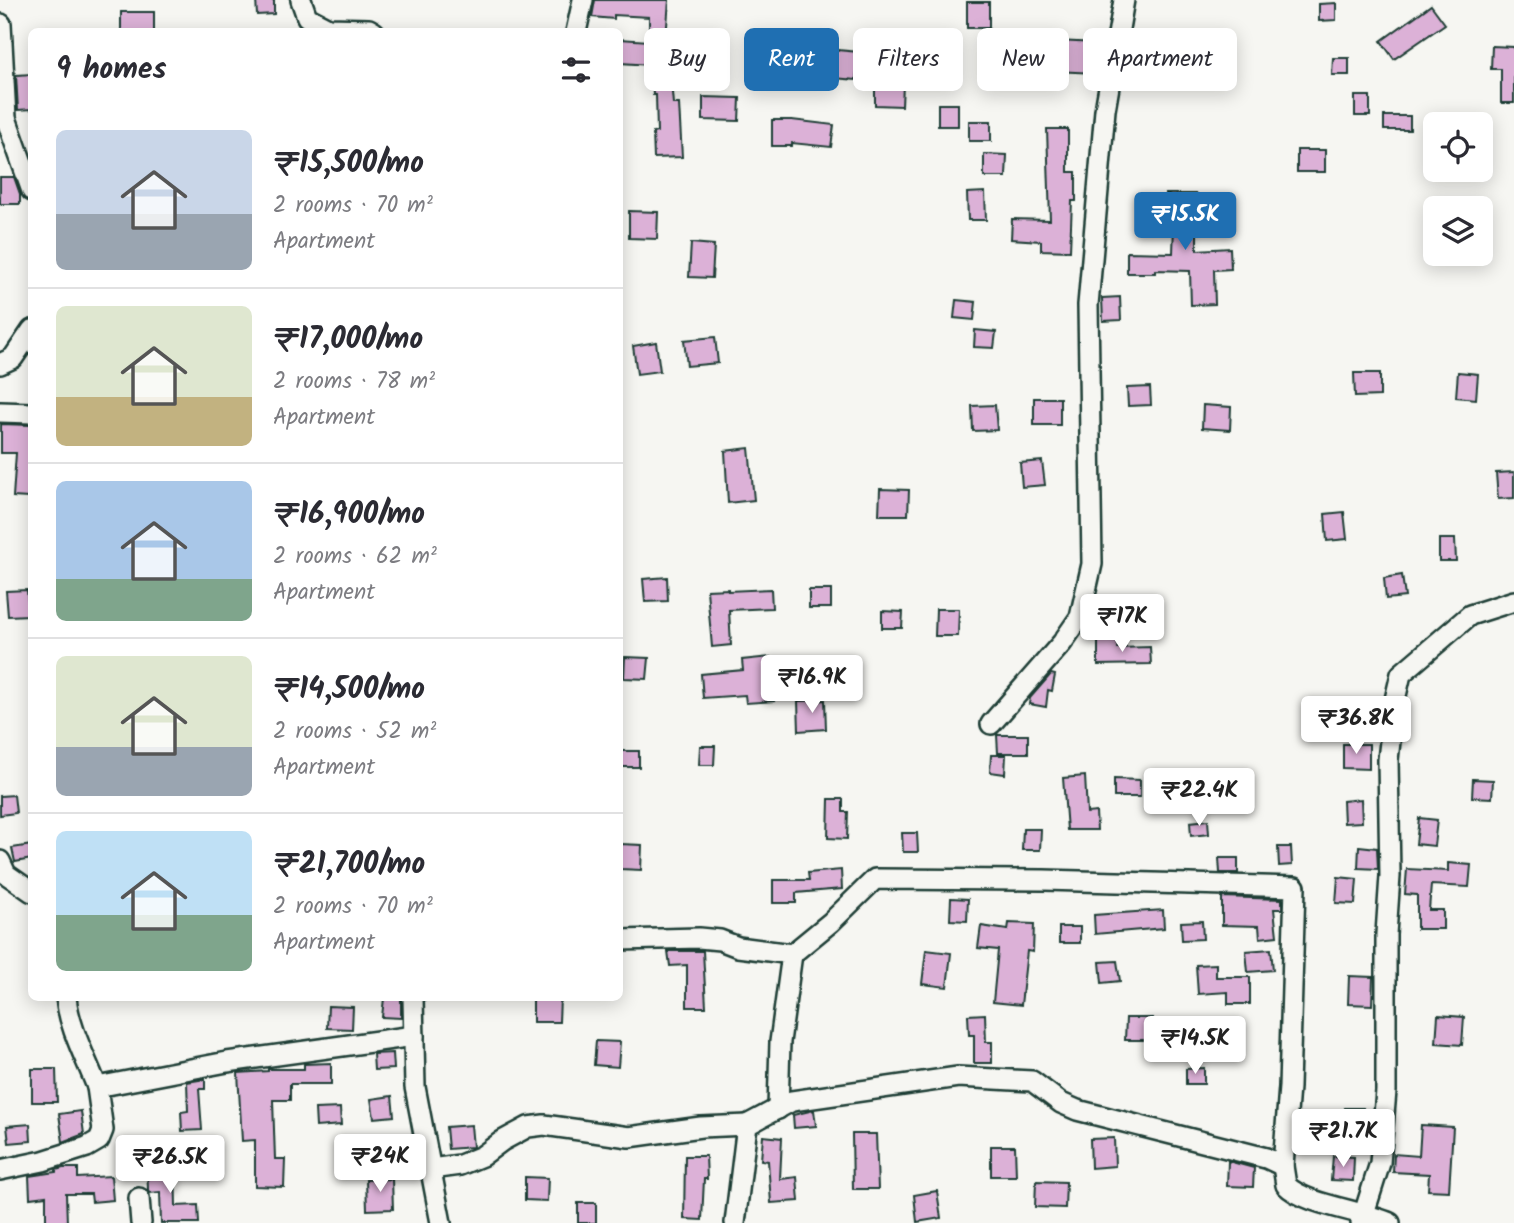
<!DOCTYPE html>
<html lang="en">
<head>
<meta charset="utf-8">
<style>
  body { margin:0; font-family:Kalam,sans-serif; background:#f2f2f3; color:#2b2b33; height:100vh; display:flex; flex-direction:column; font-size:26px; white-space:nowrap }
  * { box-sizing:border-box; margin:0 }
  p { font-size:23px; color:#7c7c81 }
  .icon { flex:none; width:38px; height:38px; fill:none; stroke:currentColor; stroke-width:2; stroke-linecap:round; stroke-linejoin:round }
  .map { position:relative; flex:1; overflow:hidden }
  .sheet { position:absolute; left:28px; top:28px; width:595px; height:973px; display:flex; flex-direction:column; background:#fff; border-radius:10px; box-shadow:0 4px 18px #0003 }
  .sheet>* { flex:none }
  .guide { position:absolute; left:644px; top:28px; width:665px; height:63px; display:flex; gap:14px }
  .tools { position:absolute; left:1423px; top:112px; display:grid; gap:14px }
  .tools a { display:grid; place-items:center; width:70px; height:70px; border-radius:10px; background:#fff; box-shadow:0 4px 18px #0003; font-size:35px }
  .price { position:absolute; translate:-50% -60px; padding:0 16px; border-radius:7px; background:#fff; color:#222; font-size:23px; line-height:46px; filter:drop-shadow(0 2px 4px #0008) }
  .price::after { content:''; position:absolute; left:50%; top:42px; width:21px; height:16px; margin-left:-10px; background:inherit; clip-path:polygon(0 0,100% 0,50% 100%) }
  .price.on { background:#1f6fb2; color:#fff }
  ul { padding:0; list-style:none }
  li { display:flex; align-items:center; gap:21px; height:175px; padding:0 28px }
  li+li { border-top:2px solid #e1e1e2 }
  li span { display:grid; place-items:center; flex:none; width:196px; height:140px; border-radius:10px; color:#555 }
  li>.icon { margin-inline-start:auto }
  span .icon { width:84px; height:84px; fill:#fffc; stroke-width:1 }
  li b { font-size:30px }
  h2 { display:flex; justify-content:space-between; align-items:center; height:84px; padding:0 28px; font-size:30px }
  .tag { padding:0 24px; border-radius:10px; background:#fff; box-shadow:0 4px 18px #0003; font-size:24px; line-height:63px }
  .tag.on { background:#1f6fb2; color:#fff }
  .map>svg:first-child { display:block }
  .building { fill:#dcb1d7; stroke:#1f3d34; stroke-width:2 }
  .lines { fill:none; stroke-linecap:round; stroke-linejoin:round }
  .street-casing { stroke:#1f3d34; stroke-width:24 }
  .street { stroke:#f6f6f2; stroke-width:19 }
</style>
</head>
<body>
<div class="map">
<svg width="1514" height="1223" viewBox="0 0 1514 1223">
  <rect width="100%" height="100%" fill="#f6f6f2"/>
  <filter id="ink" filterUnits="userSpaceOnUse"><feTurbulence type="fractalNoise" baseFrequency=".0143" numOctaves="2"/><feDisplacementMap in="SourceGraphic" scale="14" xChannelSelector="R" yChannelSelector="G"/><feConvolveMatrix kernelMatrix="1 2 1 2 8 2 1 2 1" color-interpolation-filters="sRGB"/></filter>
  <g filter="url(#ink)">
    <!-- building -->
    <g class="building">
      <polygon points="256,0 274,0 274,14 257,15"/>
      <polygon points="595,0 669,0 666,39 671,39 670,69 673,104 679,104 682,157 654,158 653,133 657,132 656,95 653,95 651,65 620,63 620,39 649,41 649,17 614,15 614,19 592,17"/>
      <rect x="967" y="2" width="22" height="26"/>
      <polygon points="1336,3 1336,20 1319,21 1319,4"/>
      <polygon points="1431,5 1445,24 1394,59 1381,41"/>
      <rect x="121" y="12" width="33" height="20"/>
      <polygon points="701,32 727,33 726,58 700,57"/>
      <rect x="979" y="36" width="20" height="22"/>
      <polygon points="1057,41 1096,43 1095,73 1055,71"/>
      <polygon points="762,44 784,46 781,78 759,76"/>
      <polygon points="1492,46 1514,47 1514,103 1501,103 1501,69 1491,69"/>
      <polygon points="826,49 859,52 856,80 823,77"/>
      <polygon points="1333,58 1349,58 1349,75 1332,75"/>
      <polygon points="32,74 32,109 18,110 16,75"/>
      <polygon points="875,83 903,84 902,106 875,105"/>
      <rect x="1355" y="96" width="15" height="20"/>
      <polygon points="703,97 740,98 739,121 703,120"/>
      <rect x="938" y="104" width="20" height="22"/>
      <rect x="1384" y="116" width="26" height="14"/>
      <polygon points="772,120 792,120 834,125 831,147 792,143 792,146 772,146"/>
      <rect x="969" y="121" width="22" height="20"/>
      <polygon points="1047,129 1068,129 1068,172 1076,172 1076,201 1072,201 1070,251 1041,250 1041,241 1011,239 1012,219 1050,220"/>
      <rect x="1297" y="150" width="28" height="22"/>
      <polygon points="984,154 1007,155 1006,177 984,177"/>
      <polygon points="0,177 14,177 20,194 20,204 0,204"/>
      <polygon points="985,192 986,220 968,220 967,193"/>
      <polygon points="1166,194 1197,194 1197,250 1230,248 1231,269 1214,270 1215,304 1191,305 1190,271 1155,270 1155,273 1127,273 1127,252 1173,253 1174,226 1166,226"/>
      <polygon points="629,211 658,212 657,239 629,238"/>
      <polygon points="691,243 714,245 712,278 689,277"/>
      <polygon points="1120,297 1121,320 1103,321 1102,298"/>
      <polygon points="956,300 976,302 974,320 954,318"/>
      <polygon points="975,330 996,332 994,348 974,347"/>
      <polygon points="715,337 718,363 687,366 684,340"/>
      <polygon points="656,342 660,371 637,374 633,346"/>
      <polygon points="1458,372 1478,374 1476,399 1456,397"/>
      <polygon points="1354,373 1380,373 1380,396 1355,397"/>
      <polygon points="1150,387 1151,405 1128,406 1127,388"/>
      <rect x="1034" y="398" width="26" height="27"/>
      <polygon points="995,405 997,430 973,431 972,406"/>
      <polygon points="1203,405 1231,407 1230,430 1202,428"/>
      <polygon points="1,424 31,425 28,498 13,497 16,453 1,453"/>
      <polygon points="749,448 754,500 728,503 725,451"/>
      <polygon points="1042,461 1045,485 1022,487 1020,463"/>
      <polygon points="1514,472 1514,498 1498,499 1496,473"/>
      <polygon points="880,489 909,490 908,515 879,515"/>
      <polygon points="1344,512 1347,539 1327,541 1325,514"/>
      <polygon points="1439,539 1455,539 1456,561 1439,561"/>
      <polygon points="1402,575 1405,597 1386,599 1384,578"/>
      <polygon points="667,577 668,601 645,602 643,579"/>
      <polygon points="728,589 728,591 771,589 772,608 729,610 731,645 712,647 707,590"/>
      <polygon points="27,590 29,615 8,616 6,591"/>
      <rect x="809" y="590" width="22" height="18"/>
      <polygon points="936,609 959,609 958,636 935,636"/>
      <polygon points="882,611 903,612 902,628 882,628"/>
      <polygon points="1098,639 1117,639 1118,648 1150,647 1151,664 1098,665"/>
      <polygon points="625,657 649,658 647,679 624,678"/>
      <polygon points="770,657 774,701 746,703 745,695 703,698 701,674 743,670 742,660"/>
      <polygon points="1051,674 1055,675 1052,691 1048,690 1046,707 1029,704 1030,698"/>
      <polygon points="825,700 826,729 799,731 798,701"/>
      <polygon points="997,735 1028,735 1028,753 998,753"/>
      <polygon points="1343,744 1369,744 1369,769 1343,768"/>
      <polygon points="700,746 715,746 714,765 699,765"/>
      <rect x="620" y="751" width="19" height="16"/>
      <polygon points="991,755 1006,755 1005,774 990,772"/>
      <polygon points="1085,776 1087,813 1096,812 1097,830 1067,830 1063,778"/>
      <polygon points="1114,779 1140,780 1140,797 1114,797"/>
      <polygon points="1473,779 1493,780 1492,798 1472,797"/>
      <polygon points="14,795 16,813 0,815 0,796"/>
      <polygon points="829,799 843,799 843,812 848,812 847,839 828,838"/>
      <polygon points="1361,799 1362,822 1344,823 1343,801"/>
      <polygon points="1419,818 1437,820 1434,846 1416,844"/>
      <polygon points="1208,820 1209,834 1191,836 1190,822"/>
      <polygon points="1023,829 1041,829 1040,850 1022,850"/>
      <polygon points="902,833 917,833 918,852 903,852"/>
      <polygon points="620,844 642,845 641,870 620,869"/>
      <polygon points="32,845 32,859 15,862 12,848"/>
      <polygon points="1359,846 1377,848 1378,869 1358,868"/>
      <polygon points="1278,847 1291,847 1292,865 1279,866"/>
      <polygon points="1219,858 1238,858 1238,873 1220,873"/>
      <polygon points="1448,863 1471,865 1469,887 1431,885 1429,910 1443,910 1443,929 1417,929 1417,895 1405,894 1407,869 1448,871"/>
      <polygon points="841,870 842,889 796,893 796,903 773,903 773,880 809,880 808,873"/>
      <polygon points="1338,877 1357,879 1355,904 1336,903"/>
      <polygon points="1222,897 1282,899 1282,909 1274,909 1277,936 1260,938 1259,926 1222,925"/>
      <polygon points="951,898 968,899 967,921 950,920"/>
      <polygon points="1163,910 1164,928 1095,934 1094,915"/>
      <polygon points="1202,921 1203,939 1182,940 1181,922"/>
      <polygon points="1009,923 1034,924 1033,952 1027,951 1021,1005 993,1002 998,950 978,948 981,926 1008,930"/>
      <rect x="1059" y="927" width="21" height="16"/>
      <polygon points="1271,949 1273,970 1248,972 1246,951"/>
      <polygon points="926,950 951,953 947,987 922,984"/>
      <polygon points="668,951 703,951 706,1007 687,1007 687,965 670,966"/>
      <polygon points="1117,961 1120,981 1102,983 1100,962"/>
      <polygon points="1216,964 1216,977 1250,977 1250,1004 1228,1004 1228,992 1198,994 1196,965"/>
      <polygon points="1349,976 1373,977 1372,1005 1348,1004"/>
      <polygon points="384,998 401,998 401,1018 382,1017"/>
      <polygon points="533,998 560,998 559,1022 533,1022"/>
      <polygon points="328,1006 353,1007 352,1029 327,1028"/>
      <polygon points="985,1014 986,1042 992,1042 992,1063 974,1063 974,1035 969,1035 968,1015"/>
      <polygon points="1438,1015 1464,1017 1462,1045 1436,1043"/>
      <polygon points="1126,1018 1153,1018 1152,1040 1125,1040"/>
      <polygon points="1232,1028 1233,1048 1210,1049 1209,1029"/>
      <polygon points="596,1041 620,1042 618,1067 594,1065"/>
      <polygon points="393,1053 394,1069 374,1070 373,1054"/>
      <polygon points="331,1063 331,1084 290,1084 290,1100 273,1100 275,1159 285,1159 284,1187 255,1186 255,1140 242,1141 238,1073 268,1071 268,1069 304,1069 304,1064"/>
      <polygon points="1204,1068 1204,1084 1186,1084 1186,1069"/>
      <polygon points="32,1069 56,1069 57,1102 32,1102"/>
      <polygon points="205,1079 205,1089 199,1089 202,1130 182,1131 181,1112 188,1111 187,1082"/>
      <polygon points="392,1096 394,1116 374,1118 371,1099"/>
      <polygon points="340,1108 341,1125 316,1127 315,1109"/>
      <polygon points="1345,1108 1363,1108 1362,1132 1344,1131"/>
      <polygon points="814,1110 816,1126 794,1128 793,1115"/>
      <polygon points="81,1111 84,1134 63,1142 59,1114"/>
      <polygon points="30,1124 31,1141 9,1143 7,1126"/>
      <polygon points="471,1125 473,1147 448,1149 446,1127"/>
      <polygon points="1421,1125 1453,1127 1449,1191 1428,1190 1429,1174 1393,1172 1394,1154 1419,1156"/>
      <polygon points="852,1134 876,1134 878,1189 853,1189"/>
      <polygon points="763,1136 782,1138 780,1179 797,1177 799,1201 771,1203 768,1161 761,1160"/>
      <polygon points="1114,1138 1115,1166 1091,1168 1090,1139"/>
      <polygon points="991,1146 1015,1146 1016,1176 991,1176"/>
      <polygon points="685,1156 706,1156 707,1179 704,1179 702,1220 684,1219"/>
      <polygon points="1333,1156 1354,1157 1353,1181 1331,1180"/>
      <polygon points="1228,1161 1254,1168 1253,1187 1227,1186"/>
      <polygon points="175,1163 176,1206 198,1205 199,1223 161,1223 160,1192 150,1193 148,1190 147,1164"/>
      <polygon points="63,1168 78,1168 78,1178 111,1176 113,1200 92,1202 91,1194 66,1194 67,1223 46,1223 46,1196 30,1198 29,1176 56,1172 56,1170"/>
      <polygon points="525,1177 548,1178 547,1201 525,1200"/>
      <polygon points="392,1179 393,1209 367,1210 366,1180"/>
      <polygon points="1036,1181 1066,1182 1065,1208 1035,1207"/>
      <polygon points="937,1191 941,1218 917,1222 914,1195"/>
      <rect x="578" y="1203" width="18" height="20"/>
    </g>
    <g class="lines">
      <defs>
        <g id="street">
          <polyline points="301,0 307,17 328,28 369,29 374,32"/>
          <polyline points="1,24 6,118 32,191"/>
          <polyline points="576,32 583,0"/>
          <polyline points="0,364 13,358 32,330"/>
          <polyline points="0,412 32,413"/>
          <polyline points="991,724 1062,643 1080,617 1092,564 1088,305 1105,110 1124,0"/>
          <polyline points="0,861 6,874 32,892"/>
          <path d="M620,940L699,938L720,940L738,947L792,954L831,922L875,879L1044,880L1295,887L1289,1087L1283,1166L1286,1185C1305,1205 1361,1210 1390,1223"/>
          <path d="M66,998C70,1030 85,1056 97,1087"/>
          <polyline points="413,998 415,1087 441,1223"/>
          <polyline points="778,1109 780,1042 792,954"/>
          <polyline points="431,1169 460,1165 482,1156 502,1141 528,1127 544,1125 629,1137 701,1127 747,1125"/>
          <polyline points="0,1170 43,1161 87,1147 99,1140 103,1130 97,1087 227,1062 414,1036"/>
          <polyline points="139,1198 141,1223"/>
          <polyline points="735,1223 747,1125 792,1101 958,1077 1032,1081 1061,1103 1077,1110 1266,1158 1283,1166"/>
          <polyline points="1361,1223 1380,1163 1386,1091 1386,934 1390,876 1388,760 1394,704 1401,674 1470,615 1514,601"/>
        </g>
      </defs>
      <!-- street casing -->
      <use href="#street" class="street-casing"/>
      <!-- street -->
      <use href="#street" class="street"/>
    </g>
  </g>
</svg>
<div class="tools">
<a><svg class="icon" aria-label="locate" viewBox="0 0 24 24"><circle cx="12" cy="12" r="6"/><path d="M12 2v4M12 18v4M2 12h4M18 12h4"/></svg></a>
<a><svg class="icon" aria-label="layers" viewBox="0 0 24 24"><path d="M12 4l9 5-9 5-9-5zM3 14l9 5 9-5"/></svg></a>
</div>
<b class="price on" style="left:1185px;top:252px">₹15.5K</b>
<b class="price" style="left:1122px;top:654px">₹17K</b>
<b class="price" style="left:812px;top:715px">₹16.9K</b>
<b class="price" style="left:1356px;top:756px">₹36.8K</b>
<b class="price" style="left:1199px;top:828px">₹22.4K</b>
<b class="price" style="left:1195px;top:1076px">₹14.5K</b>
<b class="price" style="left:1343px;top:1169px">₹21.7K</b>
<b class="price" style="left:380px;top:1194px">₹24K</b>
<b class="price" style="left:170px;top:1195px">₹26.5K</b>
<div class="guide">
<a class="tag">Buy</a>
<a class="tag on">Rent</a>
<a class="tag">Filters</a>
<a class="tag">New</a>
<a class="tag">Apartment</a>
</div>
<section class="sheet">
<h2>9 homes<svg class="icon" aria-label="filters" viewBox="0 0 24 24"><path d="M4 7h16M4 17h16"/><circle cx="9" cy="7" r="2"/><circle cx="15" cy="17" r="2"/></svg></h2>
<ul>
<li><span style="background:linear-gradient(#c9d6e8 60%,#9aa5b1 0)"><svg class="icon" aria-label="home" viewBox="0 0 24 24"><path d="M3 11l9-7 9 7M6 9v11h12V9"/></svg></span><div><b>₹15,500/mo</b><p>2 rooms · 70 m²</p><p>Apartment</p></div></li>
<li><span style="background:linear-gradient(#dfe7d0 65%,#c2b280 0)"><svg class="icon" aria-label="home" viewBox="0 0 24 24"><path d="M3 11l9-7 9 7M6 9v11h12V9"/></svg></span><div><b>₹17,000/mo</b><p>2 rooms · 78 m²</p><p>Apartment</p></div></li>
<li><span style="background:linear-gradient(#a9c7e8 70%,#7fa58c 0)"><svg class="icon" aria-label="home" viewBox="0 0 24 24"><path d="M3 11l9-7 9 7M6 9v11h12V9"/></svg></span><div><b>₹16,900/mo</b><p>2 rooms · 62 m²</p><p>Apartment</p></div></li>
<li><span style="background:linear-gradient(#dfe7d0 65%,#9aa5b1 0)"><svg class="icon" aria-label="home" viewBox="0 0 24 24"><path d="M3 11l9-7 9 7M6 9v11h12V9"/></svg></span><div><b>₹14,500/mo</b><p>2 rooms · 52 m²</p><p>Apartment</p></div></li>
<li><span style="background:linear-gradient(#bfe0f5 60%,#7fa58c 0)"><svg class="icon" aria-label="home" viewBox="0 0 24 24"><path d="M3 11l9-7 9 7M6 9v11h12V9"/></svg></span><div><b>₹21,700/mo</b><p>2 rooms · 70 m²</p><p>Apartment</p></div></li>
</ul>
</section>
</div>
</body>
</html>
